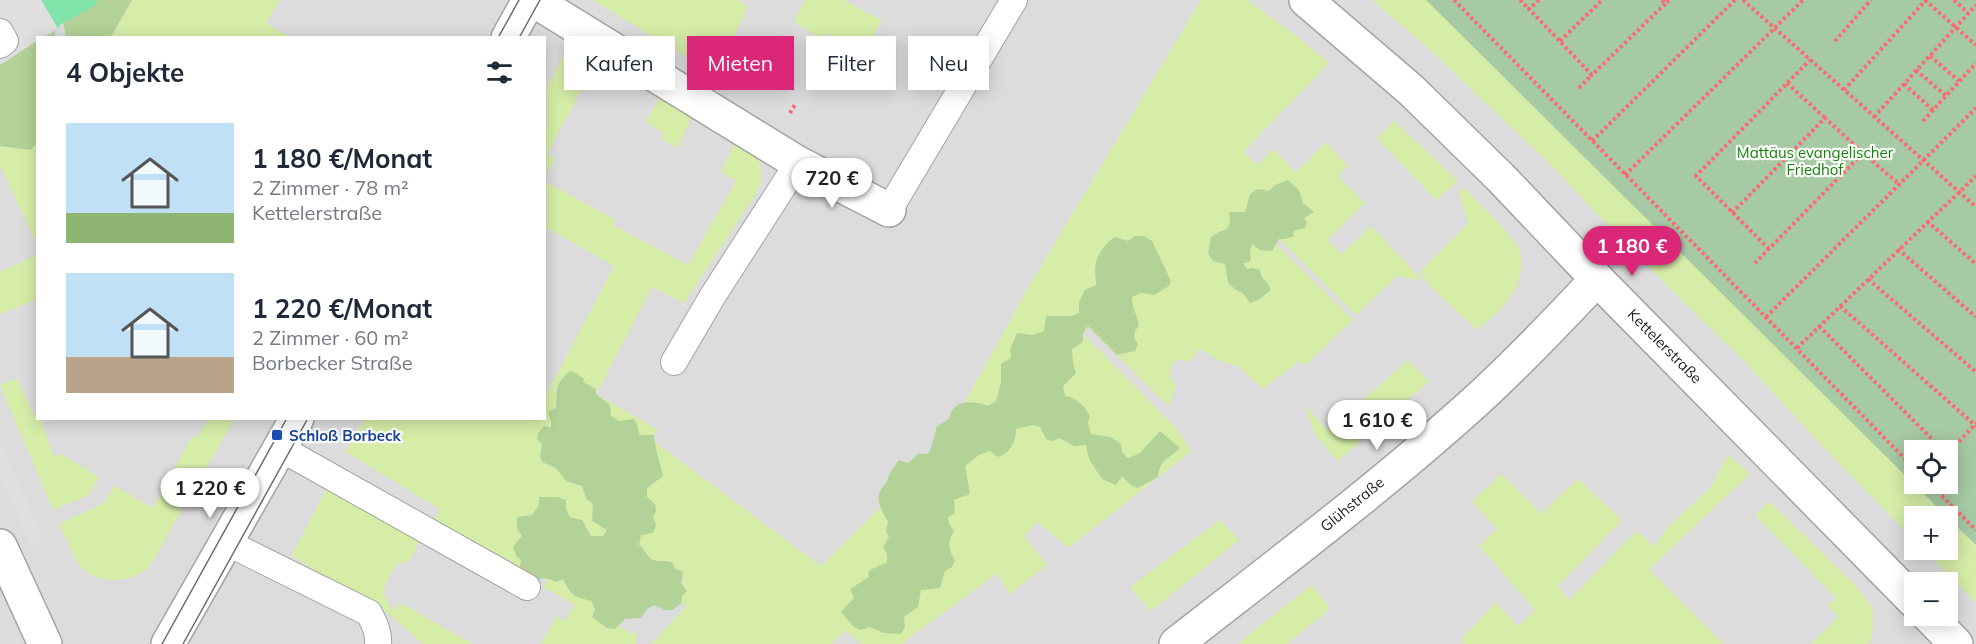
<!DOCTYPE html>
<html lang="de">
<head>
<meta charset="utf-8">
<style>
  body { margin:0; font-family:Mulish,sans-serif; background:#f6f6f7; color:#1f2937; height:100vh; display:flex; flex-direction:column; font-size:22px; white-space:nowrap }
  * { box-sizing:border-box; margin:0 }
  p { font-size:20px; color:#747a83 }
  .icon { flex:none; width:33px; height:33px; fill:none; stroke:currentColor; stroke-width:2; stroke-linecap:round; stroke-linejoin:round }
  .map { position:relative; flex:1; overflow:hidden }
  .side { position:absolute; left:36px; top:36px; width:510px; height:384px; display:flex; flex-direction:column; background:#fff; border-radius:0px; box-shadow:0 3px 15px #0003 }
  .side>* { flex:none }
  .hud { position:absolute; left:564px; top:36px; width:570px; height:54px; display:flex; gap:12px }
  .buttons { position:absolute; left:1904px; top:440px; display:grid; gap:12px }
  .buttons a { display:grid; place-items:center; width:54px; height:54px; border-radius:0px; background:#fff; box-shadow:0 3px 15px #0003; font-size:30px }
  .price { position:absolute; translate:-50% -51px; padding:0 14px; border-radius:21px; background:#fff; color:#222; font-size:20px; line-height:39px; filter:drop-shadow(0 2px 3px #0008) }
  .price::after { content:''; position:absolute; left:50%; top:36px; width:18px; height:14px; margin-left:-9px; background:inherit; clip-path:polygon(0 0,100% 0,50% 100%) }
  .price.selected { background:#db2777; color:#fff }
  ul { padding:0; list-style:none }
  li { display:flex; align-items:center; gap:18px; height:150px; padding:0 30px }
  li span { display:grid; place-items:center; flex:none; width:168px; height:120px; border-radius:0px; color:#555 }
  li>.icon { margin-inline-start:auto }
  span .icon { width:72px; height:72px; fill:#fffc; stroke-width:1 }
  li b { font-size:26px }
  h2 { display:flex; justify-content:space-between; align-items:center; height:72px; padding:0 30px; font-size:26px }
  .chip { padding:0 21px; border-radius:0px; background:#fff; box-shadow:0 3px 15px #0003; font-size:21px; line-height:54px }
  .chip.selected { background:#db2777; color:#fff }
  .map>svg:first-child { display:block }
  .residential { fill:#dddcdc; fill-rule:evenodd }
  .grass { fill:#d6eda8 }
  .forest { fill:#b3d297 }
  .cemetery { fill:#a6caa4; fill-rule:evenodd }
  .pitch { fill:#7fe3aa }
  .parking { fill:#dfdfdf }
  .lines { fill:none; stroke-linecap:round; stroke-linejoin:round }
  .service-casing { stroke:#a3a3a3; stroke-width:28 }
  .minor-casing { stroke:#a3a3a3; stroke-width:36 }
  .tertiary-casing { stroke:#a3a3a3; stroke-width:36 }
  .path { stroke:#ff6773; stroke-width:4; stroke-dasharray:3 3; stroke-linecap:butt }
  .service { stroke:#fff; stroke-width:26 }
  .minor { stroke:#fff; stroke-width:33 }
  .tertiary { stroke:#fff; stroke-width:33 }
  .tram { stroke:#6d6d6d; stroke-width:1.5 }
  .transit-dot { fill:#1a4fb4; stroke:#fff; stroke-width:2 }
  .labels { text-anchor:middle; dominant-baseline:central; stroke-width:4.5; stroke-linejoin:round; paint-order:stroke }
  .park-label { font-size:15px; fill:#128406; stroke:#fff }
  .street-label { font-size:15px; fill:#1f1f1f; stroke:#fff }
  .transit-label { font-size:15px; font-weight:bold; fill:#164399; stroke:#fff; text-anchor:start }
</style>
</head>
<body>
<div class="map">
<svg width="1976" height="644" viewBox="0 0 1976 644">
  <rect width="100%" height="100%" fill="#f0eae5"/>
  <!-- residential -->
  <path class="residential" d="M98,0H1976V644H0V65L37,41L38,418H544V38L44,37ZM1914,450H1947V483H1914ZM1914,516H1947V549H1914ZM1914,582H1947V615H1914Z"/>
  <!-- grass -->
  <g class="grass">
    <polygon points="132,0 280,0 266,23 289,37 111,38"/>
    <polygon points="593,0 738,0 748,6 731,44 712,73"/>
    <polygon points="805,0 844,0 882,21 861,54 826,33 821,38 794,22"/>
    <path d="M1201,0H1247L1299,38L1329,63L1243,152L1257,165L1274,149L1296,173L1326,142L1348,166L1338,176L1365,203L1328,240L1342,254L1371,226L1423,281L1397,276L1356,315L1279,239L1275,243L1353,320L1304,366L1299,361L1263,389L1239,367L1216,359L1200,349L1189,362L1183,359C1171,361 1170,367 1170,378L1176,384L1169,407L1088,326L1083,334L1173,425L1192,451L1068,548L1038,522L1024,536L1047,565L1010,594L996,574L901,644H862L845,630L831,644H651L687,606L681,603L683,576L675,569L673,563C666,560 659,562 653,560C647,557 645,549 639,545L641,535L656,511L655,504L647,497V488L660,479C661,467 655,455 656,443L821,566L937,452L1032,281Z"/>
    <path d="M1374,0H1442L1600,170C1604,179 1610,184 1618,187L1677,249L1798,364L1801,372L1828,399C1835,402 1839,410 1845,415C1874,441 1899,469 1927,497L1937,499L1940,510L1946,516H1914V540L1828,452L1743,360L1629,248L1554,168L1428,48L1373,1Z"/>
    <polygon points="576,51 583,52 597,60 547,154 555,159 545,177 545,91 563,57 568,52"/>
    <polygon points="660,97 692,115 678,148 661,139 664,133 646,122"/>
    <polygon points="1394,121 1458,181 1436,200 1377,138"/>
    <path d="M736,140L759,157L762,180L756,194L684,303L652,287L596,394L658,430L654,435H638L637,423L618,421L611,416C611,414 611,407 610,406C604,394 573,384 561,379L555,391L557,398L551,428L539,433L537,438L542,444L540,455C548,467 550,463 558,471C570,481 564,481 582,486L586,499L593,504L592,521L607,530L603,536H591L582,520L570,517L566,509L539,505L518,543L521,560L520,567L434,522L440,509L346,452L364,419L544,418L545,397L614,266L545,227V182L615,219L613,225L688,265L736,181L721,172Z"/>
    <polygon points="37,143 37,245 0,165 0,146 30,150"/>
    <path d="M1464,188C1478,203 1517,237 1521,256C1523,268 1519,283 1513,293C1505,307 1489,319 1477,330L1429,285L1420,272L1468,224L1459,192Z"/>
    <polygon points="37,255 37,299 0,314 0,272"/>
    <polygon points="1408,360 1429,381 1338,461 1316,436 1304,405 1328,431"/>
    <polygon points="17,378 34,416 40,419 54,457 61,454 99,477 89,495 53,510 0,385"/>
    <path d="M208,419H234L149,567C129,584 96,586 78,564L59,524L104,503L114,486L153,508L192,436L197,438Z"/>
    <polygon points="1728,455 1750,474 1649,569 1724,644 1464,644 1461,640 1496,602 1518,626 1535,610 1479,546 1497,529 1472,502 1501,474 1541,514 1578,479 1622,520 1558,586 1569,600 1636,531 1654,546 1668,527 1710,488"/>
    <path d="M327,488L420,539L410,560L396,565C385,585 378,590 393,610L400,603L473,644H423L389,614L291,556Z"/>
    <polygon points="1770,502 1856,586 1873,608 1872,636 1869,644 1811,644 1839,616 1827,605 1836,598 1755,515"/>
    <polygon points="1947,517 1976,545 1976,603 1923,549 1947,549"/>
    <polygon points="1220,520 1239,540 1151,611 1130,587"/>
    <path d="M545,578L557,582L563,579C571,597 573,596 591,600L595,609L592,617L607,628L618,625L631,634L636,631V644H541L557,616L565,621L575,605L543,587L547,582Z"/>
    <polygon points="1312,585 1330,609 1287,644 1237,644"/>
  </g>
  <!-- forest -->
  <g class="forest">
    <polygon points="0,0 40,14 58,29 55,30 55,37 38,38 37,143 31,150 0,146"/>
    <polygon points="53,0 132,0 110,38 66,37 62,16"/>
    <polygon points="1288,180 1299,190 1303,203 1314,212 1304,218 1307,223 1305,228 1293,231 1294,236 1285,239 1279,239 1272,251 1260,250 1252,244 1250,251 1251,259 1249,262 1243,263 1247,269 1253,268 1260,270 1262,278 1266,281 1271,290 1258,300 1250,303 1243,293 1236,290 1228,283 1225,264 1213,261 1208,254 1211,237 1219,232 1227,229 1230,223 1229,212 1245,212 1250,194 1258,189 1269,191 1275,185"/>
    <path d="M1135,236H1144L1152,241L1171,281L1169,286L1154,295L1141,293L1132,297C1131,308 1138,315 1139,326L1135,331L1134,338L1138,344L1135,351L1117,355L1088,326L1083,333V342L1072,349L1073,363L1076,373L1063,386L1065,396C1078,398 1083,405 1090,416L1088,423L1091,434L1111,437L1121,444L1122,452L1128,458L1140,453L1160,431L1180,448C1169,459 1160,459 1158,477L1138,488L1132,486L1122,476L1116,485L1102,479L1089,459L1086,445L1074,446L1059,438L1053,441L1046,439L1040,427L1033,425L1016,429C1016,441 1011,453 998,457L990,451L979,455L965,466L970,494L954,500L955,513L948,517L949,524L954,531C947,543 948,549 955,560L952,567L945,571L940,588L921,590L918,607L904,617L905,627L901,634L884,633L870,627L860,630L854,627L841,612L854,598L850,589L869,577L868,571L887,562V554L883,547L889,537L886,531L888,522C882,511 875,501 881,489C884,485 885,485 887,481C890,472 893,468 899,460L908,463L918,454H928C931,450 936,433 936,427L949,419C952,399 973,400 988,406L996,401L1001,383V364L1011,358L1010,350L1017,333L1033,335L1044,331L1046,316H1072L1079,313V302L1085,290L1096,285C1096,280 1095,276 1095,270C1095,258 1104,243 1115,237L1128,241Z"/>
    <path d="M570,371L576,373L584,379L583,382L596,389V394L610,405L611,416L619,421L633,419L637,423L639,435H654L656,449L663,476L647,488V497L655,504L656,511L653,517L656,525L653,533L641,535L639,545C645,549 647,557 653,560C659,562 666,560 673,563L675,569L683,571L681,583L687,591L682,596L681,603L673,610H665L654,605L647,609L641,618L625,619L615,629L607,628L592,617L595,609L591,601C573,596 572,597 563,579L557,582L545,578L532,581L527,578V571L520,567L521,560L516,556L513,547L522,536L517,529V517L532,515L539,505V497H558L566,500V509L570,517L582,520L591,536H603L607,530L592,521L593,504L586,499L582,486L566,481L556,468L542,462L540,455L542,444L537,439L538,433L544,426L551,428V421L548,412L556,408C558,389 553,386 570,371Z"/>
  </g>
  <!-- cemetery -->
  <path class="cemetery" d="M1426,0H1976V545L1940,510ZM1914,450H1947V483H1914Z"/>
  <!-- pitch -->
  <polygon class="pitch" points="41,0 98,0 95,5 60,25 58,29"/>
  <!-- parking -->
  <g class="parking">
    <polygon points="0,0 41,0 58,29 44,37 38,38 37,41 0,65"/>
    <polygon points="0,441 43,539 31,545 0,475"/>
  </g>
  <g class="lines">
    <defs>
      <g id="service">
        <polyline points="0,32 5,41 0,45"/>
        <polyline points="889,210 1014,0"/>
        <polyline points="674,362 712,297 798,163"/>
        <polyline points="280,448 527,587"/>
        <path d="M226,542L369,613C374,623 379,632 378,644"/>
      </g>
      <g id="minor">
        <polyline points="533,0 798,163 889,210"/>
        <polyline points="1306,0 1411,90 1501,178 1597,279 1914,601"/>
        <polyline points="1928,615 1956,644"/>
        <path d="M1176,644C1273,568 1373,493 1466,410C1512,369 1555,324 1597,279"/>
      </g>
      <g id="tertiary">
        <polyline points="508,38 529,0"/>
        <polyline points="0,546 45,644"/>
        <polyline points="168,644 297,418"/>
      </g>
    </defs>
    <!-- service casing -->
    <use href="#service" class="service-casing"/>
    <!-- minor casing -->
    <use href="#minor" class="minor-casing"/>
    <!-- tertiary casing -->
    <use href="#tertiary" class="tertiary-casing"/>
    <!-- path -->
    <g class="path">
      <polyline points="1454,0 1914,468"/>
      <polyline points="1520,0 1529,9"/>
      <polyline points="1539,0 1529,9 1592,75 1666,3"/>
      <polyline points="1662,0 1666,3 1669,0"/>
      <polyline points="1743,0 1976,207"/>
      <polyline points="1925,0 1976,45"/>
      <polyline points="1954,0 1968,13"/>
      <polyline points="1560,41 1602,0"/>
      <polyline points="1835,41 1871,0"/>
      <polyline points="1930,56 1959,81"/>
      <polyline points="1916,70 1946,96"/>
      <polyline points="1787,83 1825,118"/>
      <polyline points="1904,84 1933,110"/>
      <polyline points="1579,88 1592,75"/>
      <polyline points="1844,90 1926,0"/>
      <polyline points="790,113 796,103"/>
      <polyline points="1874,117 1976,5"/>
      <polyline points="1923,121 1976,63"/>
      <polyline points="1592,141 1735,0"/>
      <polyline points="1863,153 1900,185"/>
      <polyline points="1625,175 1803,0"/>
      <polyline points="1732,213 1825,118 1863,153 1755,263"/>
      <polyline points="1927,221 1976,264"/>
      <polyline points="1769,249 1696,176 1810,60"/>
      <polyline points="1898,249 1976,317"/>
      <polyline points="1868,279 1976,372"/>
      <polyline points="1840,306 1976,426"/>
      <polyline points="1766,317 1976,108"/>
      <polyline points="1819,326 1943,450"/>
      <polyline points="1797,348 1976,176"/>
      <polyline points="1947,455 1976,423"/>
      <polyline points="1929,483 1976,530"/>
    </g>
    <!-- service -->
    <use href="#service" class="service"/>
    <!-- minor -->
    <use href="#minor" class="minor"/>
    <!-- tertiary -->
    <use href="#tertiary" class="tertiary"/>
    <!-- tram -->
    <g class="tram">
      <polyline points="498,38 519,0"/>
      <polyline points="519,38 540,0"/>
      <polyline points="162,644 287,418"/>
      <polyline points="183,644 308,418"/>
    </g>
  </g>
  <!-- markers -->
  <rect class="transit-dot" x="271" y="429" width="12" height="12" rx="3"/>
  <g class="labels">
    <!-- park labels -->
    <g class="park-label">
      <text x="1815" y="152">Mattäus evangelischer<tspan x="1815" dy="17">Friedhof</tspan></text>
    </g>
    <!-- street labels -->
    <g class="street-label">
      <text transform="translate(1665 346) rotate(45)">Kettelerstraße</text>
      <text transform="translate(1352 504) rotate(-39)">Glühstraße</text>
    </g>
    <!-- transit labels -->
    <g class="transit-label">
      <text x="289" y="435">Schloß Borbeck</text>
    </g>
  </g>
</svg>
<div class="buttons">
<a><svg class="icon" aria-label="locate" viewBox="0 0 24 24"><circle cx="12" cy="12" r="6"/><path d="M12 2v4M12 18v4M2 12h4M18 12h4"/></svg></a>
<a>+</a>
<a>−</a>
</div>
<b class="price" style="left:832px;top:209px">720 €</b>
<b class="price selected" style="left:1632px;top:277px">1 180 €</b>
<b class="price" style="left:1377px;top:451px">1 610 €</b>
<b class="price" style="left:210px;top:519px">1 220 €</b>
<div class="hud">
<a class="chip">Kaufen</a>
<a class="chip selected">Mieten</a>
<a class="chip">Filter</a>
<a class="chip">Neu</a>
</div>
<section class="side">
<h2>4 Objekte<svg class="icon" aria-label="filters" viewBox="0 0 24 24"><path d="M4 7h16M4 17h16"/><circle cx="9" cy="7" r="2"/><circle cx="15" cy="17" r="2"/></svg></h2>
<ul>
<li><span style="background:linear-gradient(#bfe0f5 75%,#8fb573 0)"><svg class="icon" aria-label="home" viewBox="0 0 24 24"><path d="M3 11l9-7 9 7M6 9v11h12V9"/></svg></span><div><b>1 180 €/Monat</b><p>2 Zimmer · 78 m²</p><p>Kettelerstraße</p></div></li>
<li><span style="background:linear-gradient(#bfe0f5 70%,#b9a48a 0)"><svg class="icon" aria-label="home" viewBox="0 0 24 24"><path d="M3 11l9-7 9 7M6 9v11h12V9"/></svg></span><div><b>1 220 €/Monat</b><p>2 Zimmer · 60 m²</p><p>Borbecker Straße</p></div></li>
</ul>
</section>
</div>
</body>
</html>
